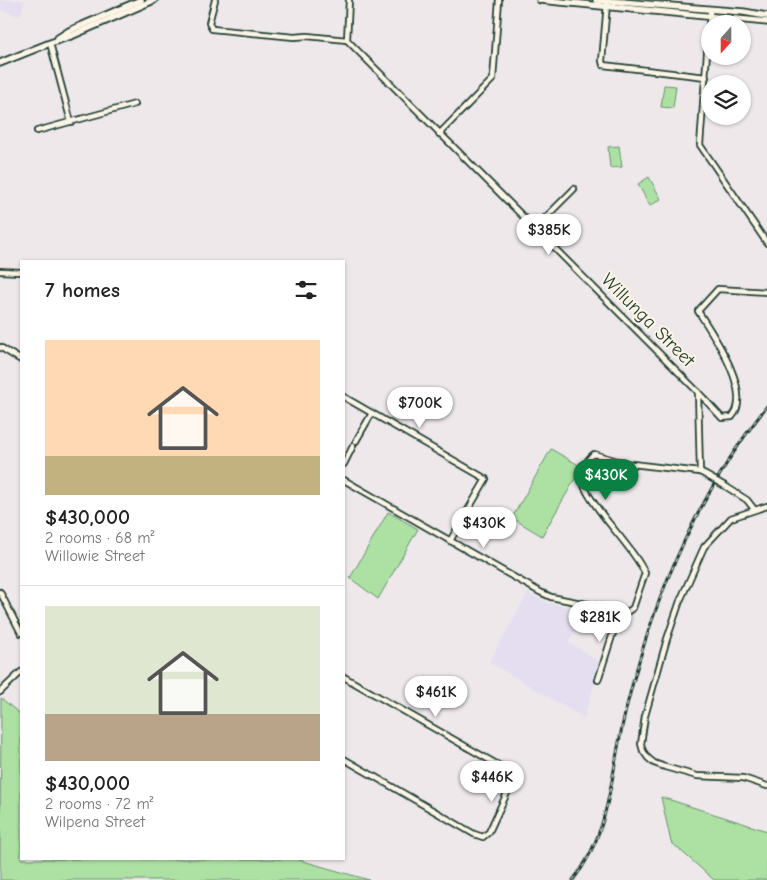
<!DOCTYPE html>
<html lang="en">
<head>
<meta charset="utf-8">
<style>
  body { margin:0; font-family:"Comic Neue",sans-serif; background:#f2f2f2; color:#222; height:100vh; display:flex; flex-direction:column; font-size:19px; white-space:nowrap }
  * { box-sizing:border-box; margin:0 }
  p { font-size:16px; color:#767676 }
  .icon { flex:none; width:28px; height:28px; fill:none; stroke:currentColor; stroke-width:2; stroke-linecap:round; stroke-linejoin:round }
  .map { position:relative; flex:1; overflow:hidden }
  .drawer { position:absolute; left:20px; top:260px; width:325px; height:600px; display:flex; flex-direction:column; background:#fff; border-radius:0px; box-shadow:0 1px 4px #0004 }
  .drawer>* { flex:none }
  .needle { width:32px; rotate:201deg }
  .controls { position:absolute; left:701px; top:15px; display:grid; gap:10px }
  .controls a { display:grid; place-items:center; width:50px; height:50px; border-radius:50%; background:#fff; box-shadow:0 1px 4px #0004; font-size:25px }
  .price { position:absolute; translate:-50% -42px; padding:0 11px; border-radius:18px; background:#fff; color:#222; font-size:16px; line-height:32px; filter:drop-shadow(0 1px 2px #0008) }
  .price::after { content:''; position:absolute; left:50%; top:30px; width:15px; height:11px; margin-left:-8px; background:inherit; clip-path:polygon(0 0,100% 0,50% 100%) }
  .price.on { background:#0b8043; color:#fff }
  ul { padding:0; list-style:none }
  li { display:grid; align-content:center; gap:10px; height:265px; padding:0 25px }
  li+li { border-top:1px solid #e0e0e0 }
  li span { display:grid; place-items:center; height:155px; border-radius:0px; color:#555 }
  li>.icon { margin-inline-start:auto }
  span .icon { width:90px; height:90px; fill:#fffc; stroke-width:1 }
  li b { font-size:21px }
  h2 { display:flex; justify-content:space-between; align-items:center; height:60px; padding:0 25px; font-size:21px }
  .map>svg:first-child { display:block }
  .built { fill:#e4def0 }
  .green { fill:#ade1a3; stroke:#668f6c }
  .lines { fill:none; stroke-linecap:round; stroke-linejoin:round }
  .minor-casing { stroke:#1f3d34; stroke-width:8 }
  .secondary-casing { stroke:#1f3d34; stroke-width:9 }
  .minor { stroke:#fcf5e5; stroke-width:4.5 }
  .secondary { stroke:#fcf5e5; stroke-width:5.5 }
  .rail-casing { stroke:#1f3d34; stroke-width:3 }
  .rail { stroke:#fcf5e5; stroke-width:1; stroke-dasharray:4; stroke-linecap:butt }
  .minor-bridge-casing { stroke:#1f3d34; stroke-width:8; stroke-linecap:butt }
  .minor-bridge { stroke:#fcf5e5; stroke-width:4.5 }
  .labels { text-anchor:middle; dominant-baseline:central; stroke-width:4; stroke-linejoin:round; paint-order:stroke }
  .street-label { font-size:19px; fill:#1f3d34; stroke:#fcf5e5 }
</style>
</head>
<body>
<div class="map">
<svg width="767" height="880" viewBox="0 0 767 880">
  <rect width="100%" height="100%" fill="#eee8eb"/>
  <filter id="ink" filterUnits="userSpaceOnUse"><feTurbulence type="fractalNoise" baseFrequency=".02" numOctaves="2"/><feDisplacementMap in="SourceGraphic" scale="10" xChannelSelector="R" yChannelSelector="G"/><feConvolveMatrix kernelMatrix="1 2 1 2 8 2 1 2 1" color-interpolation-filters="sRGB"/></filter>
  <g filter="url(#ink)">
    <!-- built -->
    <g class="built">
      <polygon points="0,0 25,0 20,16 0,10"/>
      <polygon points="528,593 548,603 588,611 568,642 601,663 584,718 489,662"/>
    </g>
    <!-- green -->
    <g class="green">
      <polygon points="664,85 676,86 673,108 661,107"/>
      <polygon points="619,146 622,167 610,168 608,147"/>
      <polygon points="649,177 661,199 650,206 638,184"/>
      <polygon points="551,449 582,467 542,536 512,518"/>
      <polygon points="388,512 418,529 378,599 350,578"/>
      <polygon points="1,698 21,715 21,859 296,859 369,880 0,880"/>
      <polygon points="661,797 767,831 767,880 714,880 671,842"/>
    </g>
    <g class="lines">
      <defs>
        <g id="minor">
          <polyline points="215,0 209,23 212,29 294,37 307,36 347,40"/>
          <polyline points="607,4 602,61 603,65 706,77"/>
          <polyline points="710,13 700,145 767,243"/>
          <polyline points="347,40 698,392 700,472 711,478"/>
          <polyline points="347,40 349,0"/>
          <polyline points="50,43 71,122"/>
          <polyline points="37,131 135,104"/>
          <polyline points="439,134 493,79 499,0"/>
          <polyline points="535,228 574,189"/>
          <polyline points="0,271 21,272"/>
          <polyline points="0,347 21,360"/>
          <path d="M698,392L722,418L732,417C754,393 712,333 698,311L718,289L767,292"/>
          <polyline points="344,397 486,479 450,541"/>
          <polyline points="356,441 372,413"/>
          <polyline points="344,464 353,446"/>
          <path d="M344,480L540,592L551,597L627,612L633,608L645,573C631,544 599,517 585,488C579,477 585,460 594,454L624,463L700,472"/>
          <polyline points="725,486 747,500 754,509"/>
          <polyline points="767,506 731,518 704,547 680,601 667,639 645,716 641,744 643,751 648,758 654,763 665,767 697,776 743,778 767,786"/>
          <polyline points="0,592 21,633"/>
          <polyline points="344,677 500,766 510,772 513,780 489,832 483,837 474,834 344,759"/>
          <polyline points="598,680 620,611"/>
          <polyline points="0,692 21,672"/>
        </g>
        <g id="secondary">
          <polyline points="540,0 767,22"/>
          <polyline points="596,0 744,12 767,16"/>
          <polyline points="58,38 69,31 141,0"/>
          <polyline points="0,63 50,43 71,36 154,0"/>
        </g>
      </defs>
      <!-- minor casing -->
      <use href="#minor" class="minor-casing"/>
      <!-- secondary casing -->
      <use href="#secondary" class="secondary-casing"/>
      <!-- minor -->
      <use href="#minor" class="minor"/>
      <!-- secondary -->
      <use href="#secondary" class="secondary"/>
      <defs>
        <path id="rail" d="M573,880C605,841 610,790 619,742C624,715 631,688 639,661C666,570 708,481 767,406"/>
      </defs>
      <!-- rail casing -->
      <use href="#rail" class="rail-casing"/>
      <!-- rail -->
      <use href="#rail" class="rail"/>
      <defs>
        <polyline id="minor-bridge" points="711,478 725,486"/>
      </defs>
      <!-- minor-bridge casing -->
      <use href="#minor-bridge" class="minor-bridge-casing"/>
      <!-- minor-bridge -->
      <use href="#minor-bridge" class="minor-bridge"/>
    </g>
  </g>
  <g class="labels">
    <!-- street labels -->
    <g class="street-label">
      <text transform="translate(648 320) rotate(45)">Willunga Street</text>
    </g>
  </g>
</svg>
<div class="controls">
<a><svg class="needle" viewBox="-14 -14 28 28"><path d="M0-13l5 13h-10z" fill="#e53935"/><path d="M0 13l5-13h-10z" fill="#767676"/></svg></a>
<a><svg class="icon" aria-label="layers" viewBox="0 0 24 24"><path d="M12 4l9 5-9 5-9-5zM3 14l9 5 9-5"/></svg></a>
</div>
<b class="price" style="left:549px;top:256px">$385K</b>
<b class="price" style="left:420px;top:429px">$700K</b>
<b class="price on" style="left:606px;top:501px">$430K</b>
<b class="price" style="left:484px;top:549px">$430K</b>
<b class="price" style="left:600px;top:643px">$281K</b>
<b class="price" style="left:436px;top:718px">$461K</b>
<b class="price" style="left:492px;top:803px">$446K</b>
<section class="drawer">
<h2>7 homes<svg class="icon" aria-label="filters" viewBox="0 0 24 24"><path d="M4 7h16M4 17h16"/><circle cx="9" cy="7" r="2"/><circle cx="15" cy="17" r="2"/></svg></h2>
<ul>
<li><span style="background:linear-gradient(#ffd9b3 75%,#c2b280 0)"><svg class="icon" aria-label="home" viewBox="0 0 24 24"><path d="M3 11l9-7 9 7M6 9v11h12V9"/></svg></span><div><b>$430,000</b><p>2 rooms · 68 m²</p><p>Willowie Street</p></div></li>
<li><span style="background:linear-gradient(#dfe7d0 70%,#b9a48a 0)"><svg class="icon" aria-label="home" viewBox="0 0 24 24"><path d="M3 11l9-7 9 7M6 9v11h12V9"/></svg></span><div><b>$430,000</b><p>2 rooms · 72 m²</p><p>Wilpena Street</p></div></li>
</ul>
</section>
</div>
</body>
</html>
